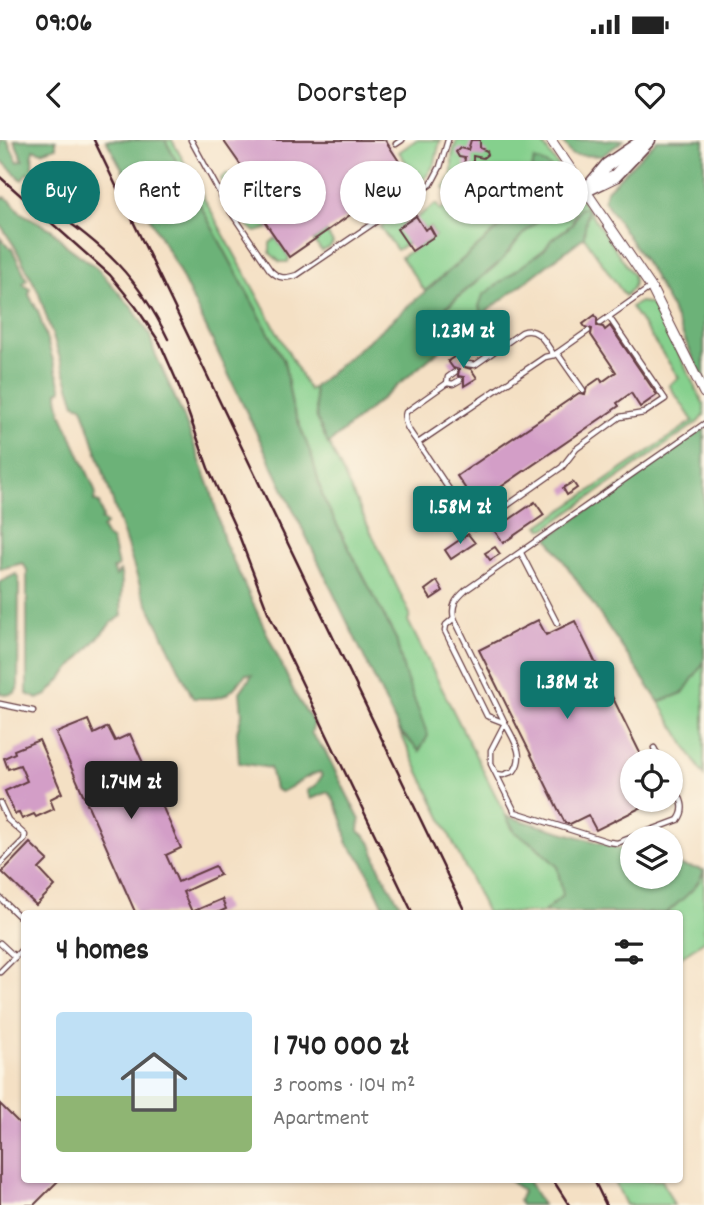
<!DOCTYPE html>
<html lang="en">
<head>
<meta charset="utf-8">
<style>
  body { margin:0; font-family:Dekko,sans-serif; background:#f6f6f6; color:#222; height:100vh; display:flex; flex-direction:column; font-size:26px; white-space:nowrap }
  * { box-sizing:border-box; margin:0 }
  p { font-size:23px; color:#767676 }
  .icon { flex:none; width:38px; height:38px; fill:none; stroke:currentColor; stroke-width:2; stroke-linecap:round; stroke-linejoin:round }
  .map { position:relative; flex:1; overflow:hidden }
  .drawer { position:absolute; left:21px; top:770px; width:662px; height:273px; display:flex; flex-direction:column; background:#fff; border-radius:7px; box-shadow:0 2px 5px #0004 }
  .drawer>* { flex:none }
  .banner { position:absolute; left:21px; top:21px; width:663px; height:63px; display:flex; gap:14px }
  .buttons { position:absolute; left:620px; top:609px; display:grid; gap:14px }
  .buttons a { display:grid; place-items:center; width:63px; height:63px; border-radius:50%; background:#fff; box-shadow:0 2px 5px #0004; font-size:35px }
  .price { position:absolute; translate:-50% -60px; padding:0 16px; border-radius:7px; background:#0f766e; color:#fff; font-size:23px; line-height:46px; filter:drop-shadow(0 2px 4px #0008) }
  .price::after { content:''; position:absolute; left:50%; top:42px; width:21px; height:16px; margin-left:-10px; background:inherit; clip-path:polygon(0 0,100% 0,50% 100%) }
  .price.selected { background:#222; color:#fff }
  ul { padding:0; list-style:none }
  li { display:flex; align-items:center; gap:21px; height:175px; padding:0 35px }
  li+li { border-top:2px solid #e0e0e0 }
  li span { display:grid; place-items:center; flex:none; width:196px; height:140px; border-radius:7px; color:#555 }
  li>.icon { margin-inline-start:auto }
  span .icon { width:84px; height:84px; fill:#fffc; stroke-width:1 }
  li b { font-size:30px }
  h2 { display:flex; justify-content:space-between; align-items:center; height:84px; padding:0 35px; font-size:30px }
  .chip { padding:0 24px; border-radius:32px; background:#fff; box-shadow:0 2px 5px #0004; font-size:24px; line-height:63px }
  .chip.selected { background:#0f766e; color:#fff }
  .status { display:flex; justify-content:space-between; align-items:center; height:49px; padding:0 35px; background:#fff; direction:ltr }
  .status svg { height:19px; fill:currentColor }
  header { display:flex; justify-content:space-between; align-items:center; height:91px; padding:0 35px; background:#fff; font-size:32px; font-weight:600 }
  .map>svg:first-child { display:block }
  .green { fill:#85d08d; stroke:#68785c; stroke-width:2 }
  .forest { fill:#6cb278; stroke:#5b6852; stroke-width:2 }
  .building { fill:#d39ec7 }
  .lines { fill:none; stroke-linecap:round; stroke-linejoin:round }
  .lane-casing { stroke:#643c42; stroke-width:7 }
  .street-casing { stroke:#643c42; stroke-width:11 }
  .secondary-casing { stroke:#643c42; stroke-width:15 }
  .lane { stroke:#fff; stroke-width:4.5 }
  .street { stroke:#fff; stroke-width:9 }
  .secondary { stroke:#fff; stroke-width:12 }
  .rail { stroke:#4a1f2b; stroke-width:2.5 }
</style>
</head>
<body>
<div class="status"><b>09:06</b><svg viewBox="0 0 49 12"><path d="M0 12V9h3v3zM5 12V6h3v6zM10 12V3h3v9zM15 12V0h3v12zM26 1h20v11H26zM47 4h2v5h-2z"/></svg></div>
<header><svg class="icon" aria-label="back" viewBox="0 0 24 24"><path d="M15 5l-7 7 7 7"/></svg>Doorstep<svg class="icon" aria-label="heart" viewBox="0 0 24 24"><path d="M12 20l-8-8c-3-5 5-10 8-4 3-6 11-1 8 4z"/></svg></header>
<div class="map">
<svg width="704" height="1065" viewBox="0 0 704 1065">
  <rect width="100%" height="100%" fill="#fcf5e5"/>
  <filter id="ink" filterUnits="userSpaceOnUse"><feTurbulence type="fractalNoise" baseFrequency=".0143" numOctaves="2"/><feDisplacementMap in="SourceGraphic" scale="14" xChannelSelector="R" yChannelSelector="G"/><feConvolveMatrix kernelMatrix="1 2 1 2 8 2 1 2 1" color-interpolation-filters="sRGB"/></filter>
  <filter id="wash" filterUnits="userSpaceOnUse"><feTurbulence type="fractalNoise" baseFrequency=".00686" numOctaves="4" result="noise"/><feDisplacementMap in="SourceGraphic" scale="28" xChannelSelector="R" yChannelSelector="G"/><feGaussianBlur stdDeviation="1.57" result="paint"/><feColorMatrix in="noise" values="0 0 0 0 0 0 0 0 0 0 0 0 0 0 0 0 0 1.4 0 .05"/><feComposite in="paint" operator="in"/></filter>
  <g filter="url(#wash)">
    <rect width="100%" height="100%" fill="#f4e0c4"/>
    <!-- green -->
    <g class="green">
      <polygon points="165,0 172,0 309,250 314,247 317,279 410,474 408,481 514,692 535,705 557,726 563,755 543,773 487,773 399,590 419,610 396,499 323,358 312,317 292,266 284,221"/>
      <polygon points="416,0 440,0 435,23 424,40 412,31 399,12"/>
      <path d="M457,0H540L574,49C570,58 559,62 558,72L565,78L568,77L570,62L580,58L633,135C636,145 632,150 625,156L584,97L585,82L588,75L575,72L572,84L551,100L545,109L479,166L482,175L461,192L460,187L453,185L446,178V168L501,121L522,95L563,58L534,20L525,66L425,151L401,117L435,96L430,87L425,90L416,78L436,64L440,70L453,61L444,47C454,36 452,31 452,19C452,13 455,6 457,0Z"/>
      <polygon points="226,34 232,34 269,88 256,92 248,86 245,70 232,61 228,55 238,46 236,44 225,52 221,38"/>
      <polygon points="398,74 405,84 407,104 397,110 380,87"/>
      <polygon points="326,91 333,103 329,108 322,111 313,101"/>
      <polygon points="276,98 289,117 288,122 280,122 270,113 270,103"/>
      <polygon points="640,162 648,163 657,169 704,265 704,275 698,282 545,389 542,389 539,386 693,281 669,245 679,238 631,167"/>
      <polygon points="704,522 704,636 659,562 683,553"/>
      <polygon points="704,733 704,801 679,818 679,774 666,774 693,749"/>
      <polygon points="614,1040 662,1040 674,1065 626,1065"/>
    </g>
    <!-- forest -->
    <g class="forest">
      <path d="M0,0H7L18,22L23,20L14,0H56V7L42,12L33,9L32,27L49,37L58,35L77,25L90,35V43L84,53C71,53 65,61 57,60L34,36L27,33L22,40L0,19Z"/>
      <polygon points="106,0 165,0 284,221 292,266 312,317 323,358 396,499 405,535 428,596 419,611 399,590 177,127"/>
      <polygon points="561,0 624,0 602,16 572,15"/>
      <polygon points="657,0 704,0 704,242 670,166 649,128 604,60 606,51"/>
      <path d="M534,20C551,24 557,31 566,47L563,58L522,95L501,121L446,167V178L453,185L461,187V192L328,304L317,279L314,247L525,66Z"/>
      <path d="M5,57L11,61L21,73L51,89L67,106L97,128L133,169L150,195L154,211L184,278L211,350L224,401L296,556L314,584L311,593L325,611L360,680L359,691C376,703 372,713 380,729C387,744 397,758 405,773H387L363,722L346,702C348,690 336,661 328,652L311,659L307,651L315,646L322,636L320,632C303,636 296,646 281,652L275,649L270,628L239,623L237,592L242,574L240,552L252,535L246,534C225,559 225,559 193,558L142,452L82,266L75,264L38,151L15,107L0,84V59Z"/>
      <path d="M587,67C588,78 584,87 584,97L482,175L479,166L483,155L545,109L551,100L572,85L579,69Z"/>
      <path d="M0,97L7,106L12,109L27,139L23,144L30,149L29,155L38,171L62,250L58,252C57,260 61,265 61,273L93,345L96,354L94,361L99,363L103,378L101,380L105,382L106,385L102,388L107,397L112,401L118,426L113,429L116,436L120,431C125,444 119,460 122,476L111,483L47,555L38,559L27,554V430L23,423L0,429Z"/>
      <polygon points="704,288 704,522 683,553 659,562 548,398"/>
      <polygon points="16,434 19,437 18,547 15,553 6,555 0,553 0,442"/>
      <path d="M506,676L632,712V737H670V723L704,730C699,748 680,761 666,773H543L563,755L557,726L535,705L515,692Z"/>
      <polygon points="509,1040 528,1040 542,1065 521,1065 519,1061 523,1051"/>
    </g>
    <g id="blocks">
      <!-- building -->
      <g class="building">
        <polygon points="223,0 385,0 408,35 289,117 232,34 242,27"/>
        <polygon points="471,0 480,0 480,8 487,11 488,14 483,18 473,16 473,26 468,29 464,26 465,18 459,17 456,12 460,8 468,10"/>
        <polygon points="416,76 425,90 430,87 435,96 412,111 397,89"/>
        <polygon points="595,175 597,179 597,186 603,187 605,190 610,186 657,255 640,267 631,253 617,263 619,266 476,364 457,336 579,253 585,254 587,247 600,238 602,242 616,232 591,195 592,189 585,187 583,184"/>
        <polygon points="457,215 460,220 463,218 465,220 462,223 464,227 471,229 477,238 464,246 464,237 458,236 459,230 453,228 448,221"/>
        <polygon points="573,342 577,348 567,355 563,348"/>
        <polygon points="535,362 544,375 503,403 494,390"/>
        <polygon points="468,394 475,403 451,419 445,410"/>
        <polygon points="495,407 500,414 490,420 485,413"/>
        <polygon points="437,441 443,451 431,459 425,450"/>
        <polygon points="538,480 546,495 575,481 644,621 632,621 632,660 656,660 596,690 588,675 570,684 565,683 479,510"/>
        <polygon points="88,580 94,594 108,587 115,601 130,594 181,708 166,715 178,742 215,726 220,735 183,752 192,772 222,759 226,769 215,774 136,774 56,593"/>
        <polygon points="39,600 62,653 50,659 54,669 36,677 34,674 22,679 19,673 15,674 5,651 27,641 20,625 8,629 4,618 15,613 14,610"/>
        <polygon points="30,703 48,720 39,729 55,746 36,765 2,732"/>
        <polygon points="0,964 24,988 24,1040 59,1040 34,1065 0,1065"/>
      </g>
    </g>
  </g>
  <g filter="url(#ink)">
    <use href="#blocks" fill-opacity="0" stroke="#643c42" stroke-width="2"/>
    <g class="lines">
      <defs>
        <g id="lane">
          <path d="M191,0L227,66L270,130C279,139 285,139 297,135L431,44L440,27L448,0"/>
          <polyline points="396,4 402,0"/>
          <polyline points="557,71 585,49"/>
          <polyline points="600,183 651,147"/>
          <polyline points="588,191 554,215 545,217 418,303 475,388 562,327 576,309 620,277 644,273 665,259 609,177"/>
          <polyline points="557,213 583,250"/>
          <path d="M467,224L475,225L522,192C539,186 545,203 554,215"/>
          <polyline points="447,243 453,244 460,240"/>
          <path d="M418,303C411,293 402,284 406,272L447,243L448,237L455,232"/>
          <polyline points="521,413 557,483"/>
          <path d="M454,478L446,485L445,491L487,576L505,583C513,599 526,615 514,631L503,635L497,634"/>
          <polyline points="0,564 33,571"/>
          <polyline points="654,608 661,621"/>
          <path d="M670,639C677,653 689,666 678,680L617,703L609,702L515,672L491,624V610L505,583L454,478C451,465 456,459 466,450L704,284"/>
          <polyline points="0,663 8,680 25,695 24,700 0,724"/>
          <polyline points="0,758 24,781"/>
          <polyline points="0,803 15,817 0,832"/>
          <polyline points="15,817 24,807"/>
        </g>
        <polyline id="street" points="551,0 651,147 704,253"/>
        <g id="secondary">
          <polyline points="591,44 607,25 638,4"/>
          <polyline points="586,50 615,36 649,0"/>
        </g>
      </defs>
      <!-- lane casing -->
      <use href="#lane" class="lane-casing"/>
      <!-- street casing -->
      <use href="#street" class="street-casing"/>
      <!-- secondary casing -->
      <use href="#secondary" class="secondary-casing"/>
      <!-- lane -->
      <use href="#lane" class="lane"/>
      <!-- street -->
      <use href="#street" class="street"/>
      <!-- secondary -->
      <use href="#secondary" class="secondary"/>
      <!-- rail -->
      <g class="rail">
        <polyline points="94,0 466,774"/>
        <polyline points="0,37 110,135 136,167 160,203 178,244 208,328 240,398 268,472 413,774"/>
        <path d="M47,67C103,104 139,138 168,199"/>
        <polyline points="553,1040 569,1065"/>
        <polyline points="594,1040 606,1065"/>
      </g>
    </g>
  </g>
</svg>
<div class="buttons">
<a><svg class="icon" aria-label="locate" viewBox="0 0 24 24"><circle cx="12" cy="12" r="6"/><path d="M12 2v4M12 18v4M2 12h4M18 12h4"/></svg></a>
<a><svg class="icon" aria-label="layers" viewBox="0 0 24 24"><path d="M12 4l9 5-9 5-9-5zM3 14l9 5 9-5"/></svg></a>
</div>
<b class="price" style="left:463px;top:230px">1.23M zł</b>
<b class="price" style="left:460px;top:406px">1.58M zł</b>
<b class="price" style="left:567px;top:581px">1.38M zł</b>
<b class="price selected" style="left:131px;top:681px">1.74M zł</b>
<div class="banner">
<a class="chip selected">Buy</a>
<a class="chip">Rent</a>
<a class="chip">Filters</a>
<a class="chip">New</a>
<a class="chip">Apartment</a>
</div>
<section class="drawer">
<h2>4 homes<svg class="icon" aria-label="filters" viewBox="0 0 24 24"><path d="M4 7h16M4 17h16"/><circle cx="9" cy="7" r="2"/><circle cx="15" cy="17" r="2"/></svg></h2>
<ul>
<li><span style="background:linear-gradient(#bfe0f5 60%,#8fb573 0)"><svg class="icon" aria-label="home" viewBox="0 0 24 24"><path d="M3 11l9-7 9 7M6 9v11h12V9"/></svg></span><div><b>1 740 000 zł</b><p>3 rooms · 104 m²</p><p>Apartment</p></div></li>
</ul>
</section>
</div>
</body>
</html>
